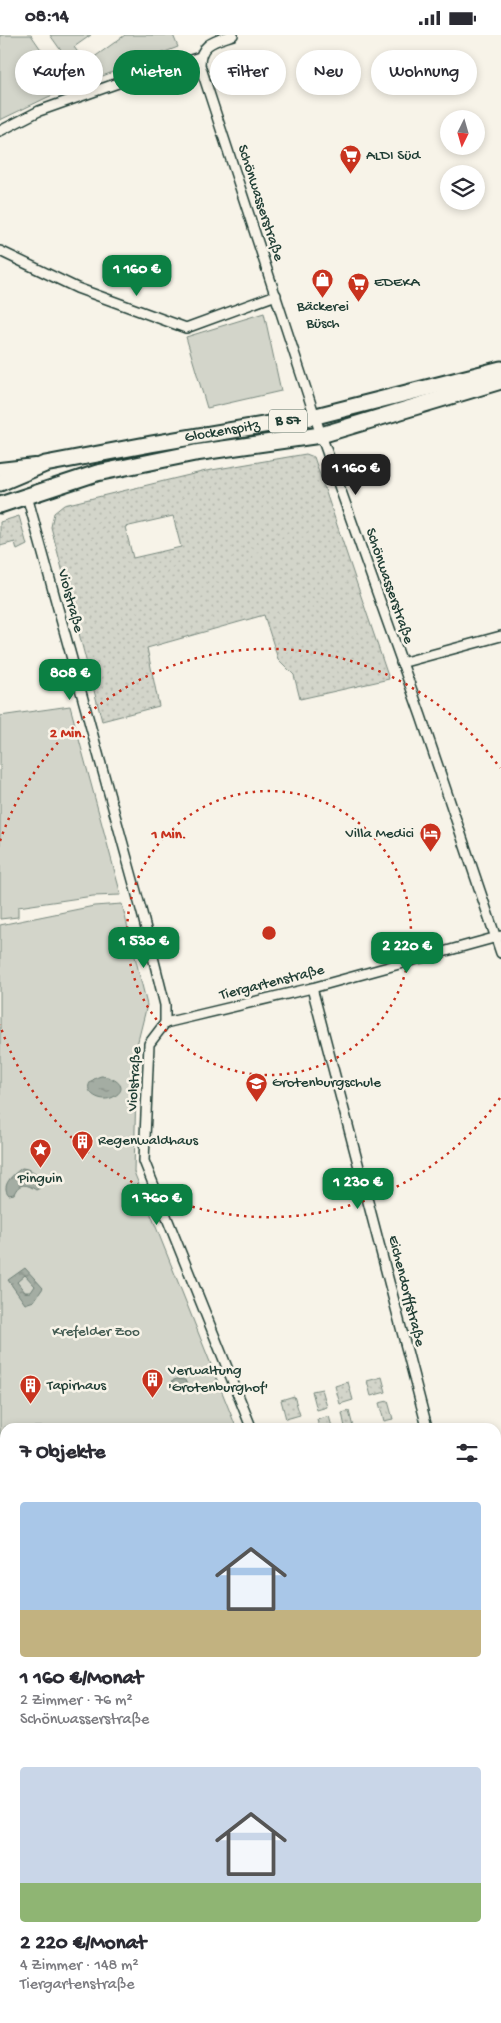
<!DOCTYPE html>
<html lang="de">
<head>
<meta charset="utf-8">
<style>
  body { margin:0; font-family:"Gochi Hand",sans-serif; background:#f2f2f3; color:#2b2b33; height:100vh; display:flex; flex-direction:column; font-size:19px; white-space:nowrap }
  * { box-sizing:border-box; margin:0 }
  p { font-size:16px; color:#7c7c81 }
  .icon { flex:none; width:28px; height:28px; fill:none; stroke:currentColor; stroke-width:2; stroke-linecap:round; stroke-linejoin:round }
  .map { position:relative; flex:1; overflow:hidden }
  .side { position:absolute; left:0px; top:1388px; width:501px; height:601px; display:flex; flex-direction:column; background:#fff; border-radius:15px 15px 0 0; box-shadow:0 2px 8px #0003 }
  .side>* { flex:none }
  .hud { position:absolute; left:15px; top:15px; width:471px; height:45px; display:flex; gap:10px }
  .needle { width:32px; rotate:185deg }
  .controls { position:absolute; left:440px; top:75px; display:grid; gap:10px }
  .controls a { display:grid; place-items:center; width:45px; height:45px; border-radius:50%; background:#fff; box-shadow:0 2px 8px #0003; font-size:25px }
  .price { position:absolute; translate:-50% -42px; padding:0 11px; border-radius:10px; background:#0b8043; color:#fff; font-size:16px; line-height:32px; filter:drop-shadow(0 1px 2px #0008) }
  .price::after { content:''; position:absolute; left:50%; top:30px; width:15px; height:11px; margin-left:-8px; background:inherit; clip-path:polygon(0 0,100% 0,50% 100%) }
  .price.on { background:#222; color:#fff }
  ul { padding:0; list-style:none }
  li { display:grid; align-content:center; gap:10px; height:265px; padding:0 20px }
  li span { display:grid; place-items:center; height:155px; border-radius:5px; color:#555 }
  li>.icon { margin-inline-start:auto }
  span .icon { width:90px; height:90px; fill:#fffc; stroke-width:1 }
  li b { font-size:21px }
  h2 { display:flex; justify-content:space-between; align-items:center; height:60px; padding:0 20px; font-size:21px }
  .chip { padding:0 18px; border-radius:22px; background:#fff; box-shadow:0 2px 8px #0003; font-size:18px; line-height:45px }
  .chip.on { background:#0b8043; color:#fff }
  .status { display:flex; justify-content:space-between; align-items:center; height:35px; padding:0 25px; background:#fff; direction:ltr }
  .status svg { height:14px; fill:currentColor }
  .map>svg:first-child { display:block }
  .grass { fill:url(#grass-dots); stroke:#79897f; fill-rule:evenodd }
  .park { fill:#d3d5ca; stroke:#79897f }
  .water { fill:url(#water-ripples); stroke:#6f8077; fill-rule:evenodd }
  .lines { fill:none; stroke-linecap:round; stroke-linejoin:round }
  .street-casing { stroke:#1f3d34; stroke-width:12 }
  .secondary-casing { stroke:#1f3d34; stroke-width:16 }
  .primary-casing { stroke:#1f3d34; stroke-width:19 }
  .street { stroke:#f7f3e8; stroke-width:9 }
  .secondary { stroke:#f7f3e8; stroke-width:12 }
  .primary { stroke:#f7f3e8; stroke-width:15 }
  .tram { stroke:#1f3d34; stroke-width:1 }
  .ring { fill:none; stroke:#c8321e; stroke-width:2.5; stroke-dasharray:2.5 5 }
  .labels { text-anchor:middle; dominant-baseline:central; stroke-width:5; stroke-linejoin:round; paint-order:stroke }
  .shield { fill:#f7f3e8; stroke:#60746a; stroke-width:1 }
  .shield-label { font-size:14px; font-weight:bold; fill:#1f3d34 }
  .poi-label { font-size:15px; fill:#1f3d34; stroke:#f7f3e8; text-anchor:start }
  .street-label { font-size:15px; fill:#1f3d34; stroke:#f7f3e8 }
  .park-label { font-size:15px; fill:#435b52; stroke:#f7f3e8 }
  .centre { fill:#c8321e; stroke:#f7f3e8; stroke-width:2.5 }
  .ring-label { font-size:15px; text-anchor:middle; font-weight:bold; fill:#c8321e; stroke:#f7f3e8; stroke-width:5; stroke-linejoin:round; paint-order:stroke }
</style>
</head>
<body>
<div class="status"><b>08:14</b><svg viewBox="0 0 49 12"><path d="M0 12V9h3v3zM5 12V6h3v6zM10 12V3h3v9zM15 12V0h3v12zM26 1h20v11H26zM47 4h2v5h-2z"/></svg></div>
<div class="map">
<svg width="501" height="1988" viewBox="0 0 501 1988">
  <defs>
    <pattern id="grass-dots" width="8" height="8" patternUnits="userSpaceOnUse" patternTransform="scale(1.25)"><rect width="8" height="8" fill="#d3d5ca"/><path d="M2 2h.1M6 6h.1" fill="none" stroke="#b5b8ae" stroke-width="1.8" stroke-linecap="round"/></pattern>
    <pattern id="water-ripples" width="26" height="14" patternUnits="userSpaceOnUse" patternTransform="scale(1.25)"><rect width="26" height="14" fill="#a4ada3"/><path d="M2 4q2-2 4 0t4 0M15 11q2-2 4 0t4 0" fill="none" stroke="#858e86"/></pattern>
  </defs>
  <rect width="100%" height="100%" fill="#f7f3e8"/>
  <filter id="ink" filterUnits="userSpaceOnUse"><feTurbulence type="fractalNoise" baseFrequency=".02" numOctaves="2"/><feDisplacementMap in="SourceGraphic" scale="10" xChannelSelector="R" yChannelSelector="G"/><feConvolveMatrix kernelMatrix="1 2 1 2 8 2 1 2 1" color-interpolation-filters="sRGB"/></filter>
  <g filter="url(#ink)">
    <!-- grass -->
    <g class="grass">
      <path d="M306,419L314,422L389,644L300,664L294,640L278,624L264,580L147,613L159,671L102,686L51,492L54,478L64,470L206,436ZM173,481L181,512L133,523L125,492Z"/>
      <polygon points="19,481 27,510 17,515 15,507 0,511 0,487"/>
      <polygon points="382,1342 386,1357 371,1361 367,1346"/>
      <polygon points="348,1347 353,1365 340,1369 335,1351"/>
      <polygon points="322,1354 327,1372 317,1375 312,1356"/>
      <polygon points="294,1361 300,1380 286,1384 281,1365"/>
      <polygon points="388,1366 393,1384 384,1386 379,1368"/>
      <polygon points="349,1376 353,1392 345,1392 342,1378"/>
      <polygon points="329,1381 332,1392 319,1392 317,1385"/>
    </g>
    <!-- park -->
    <g class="park">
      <polygon points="0,0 31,0 49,26 62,17 50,0 91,0 74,12 86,28 125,0 173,0 178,12 48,62 0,85"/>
      <polygon points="264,278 281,356 207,373 186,302"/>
      <polygon points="70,671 121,860 93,861 18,872 18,882 0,884 0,681"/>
      <polygon points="122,869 147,970 137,1010 134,1137 236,1392 5,1392 5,1527 0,1528 0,890 94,871"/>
      <polygon points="0,1837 5,1841 5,1984 9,1984 6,1988 0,1988"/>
    </g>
    <!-- water -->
    <g class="water">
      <path d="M101,1041C111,1041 131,1051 115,1061C99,1072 73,1050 101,1041Z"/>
      <path d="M22,1133C30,1134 36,1137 41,1144L40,1153L36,1155C27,1149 19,1147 14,1159L9,1160C0,1151 13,1139 22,1133Z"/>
      <path d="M25,1233L43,1253L34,1266L25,1269L8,1245ZM25,1240L35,1251L31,1257H25L17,1247Z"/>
      <polygon points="177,1344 185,1345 187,1350 185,1353 178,1354 171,1346"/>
    </g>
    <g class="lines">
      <defs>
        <g id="street">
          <path d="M233,0C215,6 200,8 200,30L321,400L421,681L501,918"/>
          <polyline points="0,96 39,76 118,48 200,22"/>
          <polyline points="0,216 77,253 186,293 276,260"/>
          <polyline points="27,461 142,878 165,970 165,988 149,1009 144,1126 251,1392"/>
          <polyline points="401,628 501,601"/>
          <polyline points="312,953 427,1392"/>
          <polyline points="165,988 312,953 501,901"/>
          <polyline points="496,1730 501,1730"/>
          <polyline points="0,1831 5,1835"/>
          <polyline points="496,1964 501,1970"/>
          <polyline points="165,1984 169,1988"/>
        </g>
        <g id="secondary">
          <polyline points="0,434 35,430"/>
          <polyline points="496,1428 501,1427"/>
          <polyline points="0,1559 5,1557"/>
        </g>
        <g id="primary">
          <path id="s1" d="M0,448L45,429L151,409L316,381L501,334"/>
          <polyline points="0,470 97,438 195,418 321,400 501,346"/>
        </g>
      </defs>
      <!-- street casing -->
      <use href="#street" class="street-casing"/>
      <!-- secondary casing -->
      <use href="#secondary" class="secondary-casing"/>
      <!-- primary casing -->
      <use href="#primary" class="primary-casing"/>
      <!-- street -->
      <use href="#street" class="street"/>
      <!-- secondary -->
      <use href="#secondary" class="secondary"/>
      <!-- primary -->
      <use href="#primary" class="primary"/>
      <!-- tram -->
      <g class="tram">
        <polyline points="496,1426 501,1425"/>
        <polyline points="0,1555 5,1553"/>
      </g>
    </g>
  </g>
  <!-- distance rings -->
  <g class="ring">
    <circle cx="269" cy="898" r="142"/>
    <path d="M500 1063A284 284 0 0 1 0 990M0 806A284 284 0 0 1 500 733"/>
  </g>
  <!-- icons -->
  <defs>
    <symbol id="supermarket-pin" viewBox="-11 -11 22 30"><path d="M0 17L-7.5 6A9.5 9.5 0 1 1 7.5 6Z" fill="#c8321e" stroke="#f7f3e8"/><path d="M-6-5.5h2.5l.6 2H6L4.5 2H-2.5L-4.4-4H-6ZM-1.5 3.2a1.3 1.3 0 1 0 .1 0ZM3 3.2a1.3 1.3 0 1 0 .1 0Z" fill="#fff"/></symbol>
    <symbol id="shop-pin" viewBox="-11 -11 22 30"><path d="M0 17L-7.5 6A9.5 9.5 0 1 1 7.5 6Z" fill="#c8321e" stroke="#f7f3e8"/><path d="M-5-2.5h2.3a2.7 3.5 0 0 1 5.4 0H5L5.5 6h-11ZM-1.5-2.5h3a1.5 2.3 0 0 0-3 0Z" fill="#fff"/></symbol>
    <symbol id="hotel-pin" viewBox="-11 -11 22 30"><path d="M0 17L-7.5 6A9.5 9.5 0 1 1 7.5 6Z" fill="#c8321e" stroke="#f7f3e8"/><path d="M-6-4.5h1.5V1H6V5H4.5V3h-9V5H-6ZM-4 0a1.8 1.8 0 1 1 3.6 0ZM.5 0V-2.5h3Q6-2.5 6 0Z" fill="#fff"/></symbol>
    <symbol id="school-pin" viewBox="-11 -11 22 30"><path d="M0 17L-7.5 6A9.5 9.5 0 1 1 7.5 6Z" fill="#c8321e" stroke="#f7f3e8"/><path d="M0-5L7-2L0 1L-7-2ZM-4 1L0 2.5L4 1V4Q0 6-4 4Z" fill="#fff"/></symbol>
    <symbol id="building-pin" viewBox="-11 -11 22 30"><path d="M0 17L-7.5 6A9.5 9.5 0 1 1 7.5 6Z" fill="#c8321e" stroke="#f7f3e8"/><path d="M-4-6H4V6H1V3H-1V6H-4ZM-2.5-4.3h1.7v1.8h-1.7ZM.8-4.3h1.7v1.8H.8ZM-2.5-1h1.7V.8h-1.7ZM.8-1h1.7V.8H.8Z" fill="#fff"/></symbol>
    <symbol id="sight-pin" viewBox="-11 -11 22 30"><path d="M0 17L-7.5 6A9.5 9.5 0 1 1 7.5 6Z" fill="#c8321e" stroke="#f7f3e8"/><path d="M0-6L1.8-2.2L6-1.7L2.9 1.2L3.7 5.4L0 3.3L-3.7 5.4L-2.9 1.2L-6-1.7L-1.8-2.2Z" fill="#fff"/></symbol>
  </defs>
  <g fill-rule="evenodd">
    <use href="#supermarket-pin" x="338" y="108" width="25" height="34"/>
    <use href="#shop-pin" x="310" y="232" width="25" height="34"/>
    <use href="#supermarket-pin" x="346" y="236" width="25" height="34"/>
    <use href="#hotel-pin" x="418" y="786" width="25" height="34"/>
    <use href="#school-pin" x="244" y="1036" width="25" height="34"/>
    <use href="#building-pin" x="70" y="1094" width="25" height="34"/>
    <use href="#sight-pin" x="28" y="1102" width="25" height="34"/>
    <use href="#building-pin" x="140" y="1332" width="25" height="34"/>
    <use href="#building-pin" x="18" y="1338" width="25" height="34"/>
  </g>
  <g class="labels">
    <!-- shield labels -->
    <rect class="shield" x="269" y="374.5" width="38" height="23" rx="4"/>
    <g class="shield-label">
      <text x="288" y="386">B 57</text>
    </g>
    <!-- poi labels -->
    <g class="poi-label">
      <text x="366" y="121">ALDI Süd</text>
      <text x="374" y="248">EDEKA</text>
      <text x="323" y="272" text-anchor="middle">Bäckerei<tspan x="323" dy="17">Büsch</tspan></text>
      <text x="414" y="799" text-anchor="end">Villa Medici</text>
      <text x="272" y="1048">Grotenburgschule</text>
      <text x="98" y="1106">Regenwaldhaus</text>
      <text x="40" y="1144" text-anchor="middle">Pinguin</text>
      <text x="168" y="1336">Verwaltung<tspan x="168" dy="17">'Grotenburghof'</tspan></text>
      <text x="47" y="1351">Tapirhaus</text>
    </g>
    <!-- street labels -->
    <g class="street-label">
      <text transform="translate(260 168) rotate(72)">Schönwasserstraße</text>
      <text stroke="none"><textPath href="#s1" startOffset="229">Glockenspitz</textPath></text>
      <text transform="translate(389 551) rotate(71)">Schönwasserstraße</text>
      <text transform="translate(70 566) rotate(75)">Violstraße</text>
      <text transform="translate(272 948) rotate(-14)">Tiergartenstraße</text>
      <text transform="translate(135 1044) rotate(-86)">Violstraße</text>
      <text transform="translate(406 1256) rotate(76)">Eichendorffstraße</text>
    </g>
    <!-- park labels -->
    <g class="park-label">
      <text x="96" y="1297">Krefelder Zoo</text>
    </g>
  </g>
  <circle cx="269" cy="898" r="8" class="centre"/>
  <g class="ring-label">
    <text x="68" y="702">2 Min.</text>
    <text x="169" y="803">1 Min.</text>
  </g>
</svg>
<div class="controls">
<a><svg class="needle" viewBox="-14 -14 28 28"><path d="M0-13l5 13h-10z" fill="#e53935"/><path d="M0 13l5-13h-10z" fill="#7c7c81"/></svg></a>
<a><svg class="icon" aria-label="layers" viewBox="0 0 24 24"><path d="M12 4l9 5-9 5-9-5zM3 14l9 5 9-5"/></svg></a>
</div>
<b class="price" style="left:137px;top:262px">1 160 €</b>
<b class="price on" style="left:356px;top:461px">1 160 €</b>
<b class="price" style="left:70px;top:666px">808 €</b>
<b class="price" style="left:144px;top:934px">1 530 €</b>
<b class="price" style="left:407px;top:939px">2 220 €</b>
<b class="price" style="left:358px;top:1175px">1 230 €</b>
<b class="price" style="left:157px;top:1191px">1 760 €</b>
<div class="hud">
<a class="chip">Kaufen</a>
<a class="chip on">Mieten</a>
<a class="chip">Filter</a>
<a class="chip">Neu</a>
<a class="chip">Wohnung</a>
</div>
<section class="side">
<h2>7 Objekte<svg class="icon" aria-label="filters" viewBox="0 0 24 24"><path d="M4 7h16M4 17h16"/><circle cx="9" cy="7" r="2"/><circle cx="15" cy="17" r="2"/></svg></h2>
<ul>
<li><span style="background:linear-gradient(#a9c7e8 70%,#c2b280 0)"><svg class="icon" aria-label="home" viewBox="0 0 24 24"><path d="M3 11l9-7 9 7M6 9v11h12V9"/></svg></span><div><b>1 160 €/Monat</b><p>2 Zimmer · 76 m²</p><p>Schönwasserstraße</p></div></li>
<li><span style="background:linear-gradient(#c9d6e8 75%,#8fb573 0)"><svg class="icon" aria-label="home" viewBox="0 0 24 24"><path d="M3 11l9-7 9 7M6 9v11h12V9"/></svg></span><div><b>2 220 €/Monat</b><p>4 Zimmer · 148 m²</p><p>Tiergartenstraße</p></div></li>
</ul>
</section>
</div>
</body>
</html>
